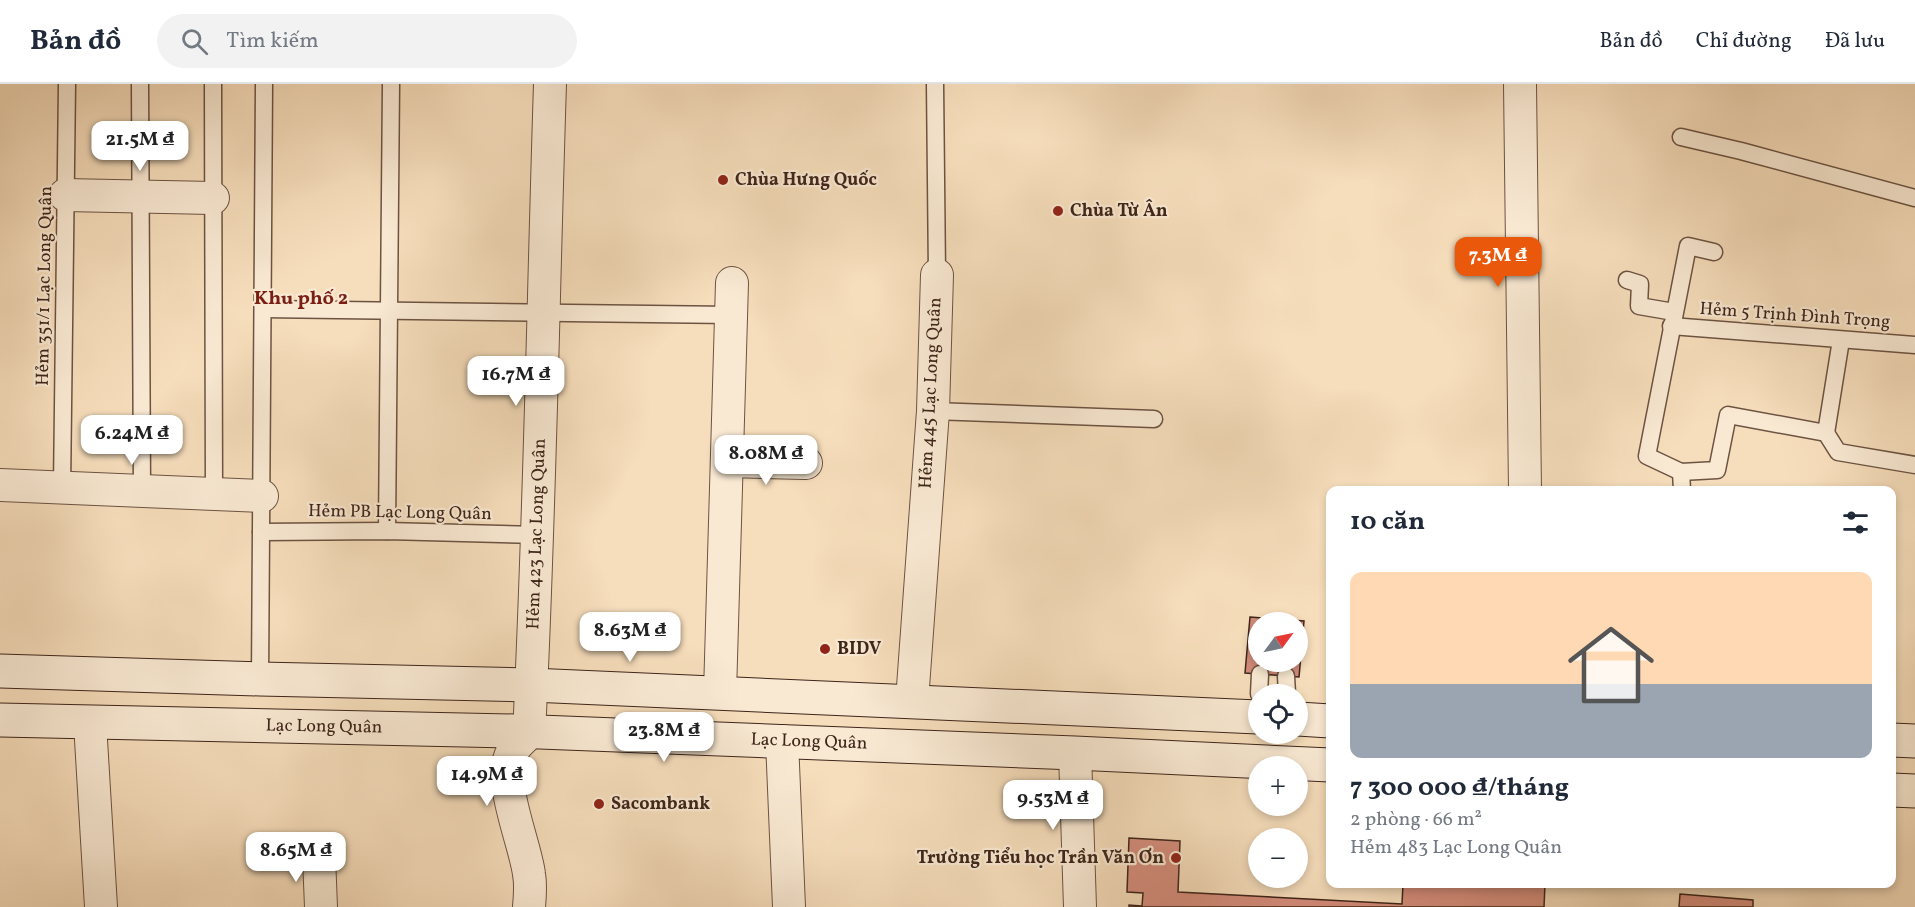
<!DOCTYPE html>
<html lang="vi">
<head>
<meta charset="utf-8">
<style>
  body { margin:0; font-family:Vollkorn,serif; background:#f2f2f3; color:#1f2937; height:100vh; display:flex; flex-direction:column; font-size:22px; white-space:nowrap }
  * { box-sizing:border-box; margin:0 }
  p { font-size:20px; color:#747a83 }
  .icon { flex:none; width:33px; height:33px; fill:none; stroke:currentColor; stroke-width:2; stroke-linecap:round; stroke-linejoin:round }
  .map { position:relative; flex:1; overflow:hidden }
  .panel { position:absolute; left:1326px; top:402px; width:570px; height:402px; display:flex; flex-direction:column; background:#fff; border-radius:12px; box-shadow:0 3px 9px #0003 }
  .panel>* { flex:none }
  .needle { width:39px; rotate:57deg }
  .controls { position:absolute; left:1248px; top:528px; display:grid; gap:12px }
  .controls a { display:grid; place-items:center; width:60px; height:60px; border-radius:50%; background:#fff; box-shadow:0 3px 9px #0003; font-size:30px }
  .price { position:absolute; translate:-50% -51px; padding:0 14px; border-radius:12px; background:#fff; color:#222; font-size:20px; line-height:39px; filter:drop-shadow(0 2px 3px #0008) }
  .price::after { content:''; position:absolute; left:50%; top:36px; width:18px; height:14px; margin-left:-9px; background:inherit; clip-path:polygon(0 0,100% 0,50% 100%) }
  .price.current { background:#ea580c; color:#fff }
  ul { padding:0; list-style:none }
  li { display:grid; align-content:center; gap:12px; height:318px; padding:0 24px }
  li span { display:grid; place-items:center; height:186px; border-radius:12px; color:#555 }
  li>.icon { margin-inline-start:auto }
  span .icon { width:108px; height:108px; fill:#fffc; stroke-width:1 }
  li b { font-size:26px }
  h2 { display:flex; justify-content:space-between; align-items:center; height:72px; padding:0 24px; font-size:26px }
  header { display:flex; align-items:center; gap:36px; box-sizing:border-box; height:84px; padding:0 30px; background:#fff; border-bottom:2px solid #e0e1e3 }
  header strong { font-size:28px }
  nav { display:flex; gap:33px; margin-inline-start:auto; font-size:21px }
  .search { width:420px; height:54px; background:#f2f2f3; display:flex; align-items:center; gap:15px; box-sizing:border-box; padding:0 21px; border-radius:33px; color:#747a83; font-size:22px }
  .map>svg:first-child { display:block }
  .building { fill:#d48c7b; stroke:#3e251a; stroke-width:1.5; fill-rule:evenodd }
  .lines { fill:none; stroke-linecap:round; stroke-linejoin:round }
  .lane-casing { stroke:#6c5342; stroke-width:19 }
  .street-casing { stroke:#6c5342; stroke-width:34 }
  .secondary-casing { stroke:#3e251a; stroke-width:35 }
  .lane { stroke:#f9e9d3; stroke-width:16 }
  .street { stroke:#f9e9d3; stroke-width:32 }
  .secondary { stroke:#f9e9d3; stroke-width:33 }
  .poi-dot { fill:#8f2418; stroke:#f9e9d3; stroke-width:2 }
  .labels { text-anchor:middle; dominant-baseline:central; stroke-width:4.5; stroke-linejoin:round; paint-order:stroke }
  .poi-label { font-size:18px; font-weight:bold; fill:#3e251a; stroke:#f9e9d3; text-anchor:start }
  .street-label { font-size:18px; fill:#3e251a; stroke:#f9e9d3 }
  .neighbourhood-label { font-size:20px; font-weight:bold; fill:#7a1f14; stroke:#f9e9d3 }
</style>
</head>
<body>
<header>
<strong>Bản đồ</strong>
<div class="search"><svg class="icon" aria-label="search" viewBox="0 0 24 24"><circle cx="10" cy="10" r="6"/><path d="M15 15l6 6"/></svg>Tìm kiếm</div>
<nav><a>Bản đồ</a><a>Chỉ đường</a><a>Đã lưu</a></nav>
</header>
<div class="map">
<svg width="1915" height="823" viewBox="0 0 1915 823">
  <rect width="100%" height="100%" fill="#f6ddbb"/>
  <filter id="stains"><feTurbulence type="fractalNoise" baseFrequency=".00333" numOctaves="4"/><feColorMatrix values="0 0 0 0 .2 0 0 0 0 .09 0 0 0 0 .02 0 0 0 .5 -.17"/></filter>
  <radialGradient id="worn" r=".72"><stop offset=".6" stop-color="#630" stop-opacity="0"/><stop offset="1" stop-color="#630" stop-opacity=".3"/></radialGradient>
  <!-- building -->
  <g class="building">
    <path d="M1250,533L1304,537L1299,593L1245,589ZM1258,538H1298V578H1258Z"/>
    <polygon points="1129,754 1180,757 1178,808 1402,820 1403,800 1545,800 1544,823 1129,823 1129,821 1142,822 1143,809 1127,808"/>
    <polygon points="1680,810 1753,816 1753,823 1679,823"/>
  </g>
  <g class="lines">
    <defs>
      <g id="lane">
        <polyline points="140,0 142,407"/>
        <polyline points="213,0 214,410"/>
        <polyline points="935,0 937,191"/>
        <polyline points="1681,53 1741,67 1915,114"/>
        <polyline points="1627,196 1640,200 1639,222 1674,228"/>
        <polyline points="263,225 731,231"/>
        <polyline points="1671,242 1915,261"/>
        <polyline points="933,327 1154,335"/>
        <polyline points="1826,349 1841,256"/>
        <polyline points="1681,388 1717,386 1728,331 1826,349 1838,368 1915,381"/>
        <polyline points="62,404 67,0"/>
        <polyline points="1682,406 1681,388 1647,372 1688,162 1714,168"/>
        <polyline points="387,447 391,0"/>
        <polyline points="261,448 387,447 538,451"/>
        <polyline points="1286,592 1287,610"/>
        <polyline points="260,595 264,0"/>
        <polyline points="1259,610 1260,590"/>
      </g>
      <g id="street">
        <polyline points="1520,0 1525,406"/>
        <polyline points="65,111 213,114"/>
        <polyline points="727,377 806,379"/>
        <polyline points="0,401 262,412"/>
        <polyline points="720,609 732,199"/>
        <polyline points="912,617 933,327 937,191"/>
        <polyline points="90,639 101,823"/>
        <polyline points="782,657 789,823"/>
        <polyline points="1075,669 1080,823"/>
        <polyline points="319,773 321,823"/>
        <path d="M529,823C530,812 531,801 529,790C525,759 498,699 511,670C514,662 523,655 529,649C540,433 543,216 550,0"/>
      </g>
      <g id="secondary">
        <polyline points="0,587 260,595 531,601 1258,633"/>
        <polyline points="1298,635 1330,637"/>
        <polyline points="0,636 514,647 1075,669 1330,681"/>
        <polyline points="1892,656 1915,657"/>
        <polyline points="1892,706 1915,707"/>
      </g>
    </defs>
    <!-- lane casing -->
    <use href="#lane" class="lane-casing"/>
    <!-- street casing -->
    <use href="#street" class="street-casing"/>
    <!-- secondary casing -->
    <use href="#secondary" class="secondary-casing"/>
    <!-- lane -->
    <use href="#lane" class="lane"/>
    <!-- street -->
    <use href="#street" class="street"/>
    <!-- secondary -->
    <use href="#secondary" class="secondary"/>
  </g>
  <!-- markers -->
  <g class="poi-dot">
    <circle cx="723" cy="96" r="6"/>
    <circle cx="1058" cy="127" r="6"/>
    <circle cx="825" cy="565" r="6"/>
    <circle cx="599" cy="720" r="6"/>
    <circle cx="1176" cy="774" r="6"/>
  </g>
  <g class="labels">
    <!-- poi labels -->
    <g class="poi-label">
      <text x="735" y="96">Chùa Hưng Quốc</text>
      <text x="1070" y="127">Chùa Từ Ân</text>
      <text x="837" y="565">BIDV</text>
      <text x="611" y="720">Sacombank</text>
      <text x="1164" y="774" text-anchor="end">Trường Tiểu học Trần Văn Ơn</text>
    </g>
    <!-- street labels -->
    <g class="street-label">
      <text transform="translate(45 202) rotate(-89)">Hẻm 351/1 Lạc Long Quân</text>
      <text transform="translate(1795 232) rotate(4)">Hẻm 5 Trịnh Đình Trọng</text>
      <text transform="translate(931 309) rotate(-87)">Hẻm 445 Lạc Long Quân</text>
      <text transform="translate(400 429) rotate(1)">Hẻm PB Lạc Long Quân</text>
      <text transform="translate(537 450) rotate(-88)">Hẻm 423 Lạc Long Quân</text>
      <text transform="translate(324 643) rotate(1)">Lạc Long Quân</text>
      <text transform="translate(809 658) rotate(2)">Lạc Long Quân</text>
    </g>
    <!-- neighbourhood labels -->
    <g class="neighbourhood-label">
      <text x="301" y="215">Khu phố 2</text>
    </g>
  </g>
  <rect width="100%" height="100%" filter="url(#stains)"/>
  <rect width="100%" height="100%" fill="url(#worn)"/>
</svg>
<div class="controls">
<a><svg class="needle" viewBox="-14 -14 28 28"><path d="M0-13l5 13h-10z" fill="#e53935"/><path d="M0 13l5-13h-10z" fill="#747a83"/></svg></a>
<a><svg class="icon" aria-label="locate" viewBox="0 0 24 24"><circle cx="12" cy="12" r="6"/><path d="M12 2v4M12 18v4M2 12h4M18 12h4"/></svg></a>
<a>+</a>
<a>−</a>
</div>
<b class="price" style="left:140px;top:88px">21.5M ₫</b>
<b class="price current" style="left:1498px;top:204px">7.3M ₫</b>
<b class="price" style="left:516px;top:323px">16.7M ₫</b>
<b class="price" style="left:132px;top:382px">6.24M ₫</b>
<b class="price" style="left:766px;top:402px">8.08M ₫</b>
<b class="price" style="left:630px;top:579px">8.63M ₫</b>
<b class="price" style="left:664px;top:679px">23.8M ₫</b>
<b class="price" style="left:487px;top:723px">14.9M ₫</b>
<b class="price" style="left:1053px;top:747px">9.53M ₫</b>
<b class="price" style="left:296px;top:799px">8.65M ₫</b>
<section class="panel">
<h2>10 căn<svg class="icon" aria-label="filters" viewBox="0 0 24 24"><path d="M4 7h16M4 17h16"/><circle cx="9" cy="7" r="2"/><circle cx="15" cy="17" r="2"/></svg></h2>
<ul>
<li><span style="background:linear-gradient(#ffd9b3 60%,#9aa5b1 0)"><svg class="icon" aria-label="home" viewBox="0 0 24 24"><path d="M3 11l9-7 9 7M6 9v11h12V9"/></svg></span><div><b>7 300 000 ₫/tháng</b><p>2 phòng · 66 m²</p><p>Hẻm 483 Lạc Long Quân</p></div></li>
</ul>
</section>
</div>
</body>
</html>
